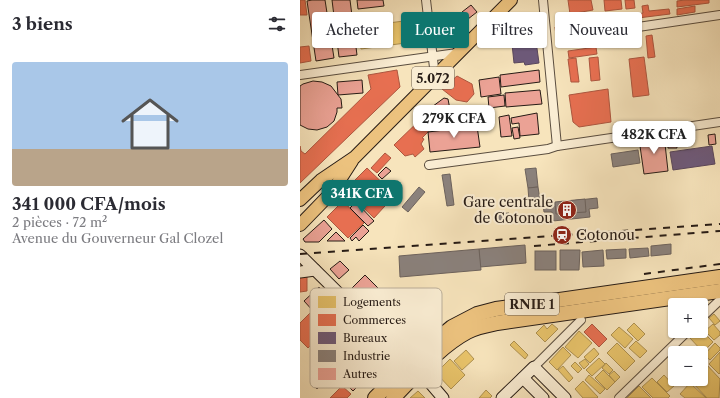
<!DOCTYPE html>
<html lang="fr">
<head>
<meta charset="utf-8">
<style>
  body { margin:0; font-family:"Libre Caslon Text",serif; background:#f7f7f7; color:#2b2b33; height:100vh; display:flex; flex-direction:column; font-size:15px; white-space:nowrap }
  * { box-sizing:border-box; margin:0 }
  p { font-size:13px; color:#7c7c81 }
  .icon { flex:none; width:22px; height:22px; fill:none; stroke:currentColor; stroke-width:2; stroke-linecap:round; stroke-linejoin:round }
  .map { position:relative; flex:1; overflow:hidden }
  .details { display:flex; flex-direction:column; background:#fff; width:300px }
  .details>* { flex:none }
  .top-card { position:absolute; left:12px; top:12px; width:348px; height:36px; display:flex; gap:8px }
  .fabs { position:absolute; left:368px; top:298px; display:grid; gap:8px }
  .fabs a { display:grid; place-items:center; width:40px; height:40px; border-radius:4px; background:#fff; box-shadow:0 1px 3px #0004; font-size:20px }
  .price { position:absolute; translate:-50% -34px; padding:0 9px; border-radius:8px; background:#fff; color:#222; font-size:13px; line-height:26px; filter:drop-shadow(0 1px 2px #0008) }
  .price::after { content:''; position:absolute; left:50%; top:24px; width:12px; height:9px; margin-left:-6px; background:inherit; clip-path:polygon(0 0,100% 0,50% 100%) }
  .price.on { background:#0f766e; color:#fff }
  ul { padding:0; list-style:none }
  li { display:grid; align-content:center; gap:8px; height:212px; padding:0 12px }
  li+li { border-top:1px solid #e1e1e2 }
  li span { display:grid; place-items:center; height:124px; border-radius:4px; color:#555 }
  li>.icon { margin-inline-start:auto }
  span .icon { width:72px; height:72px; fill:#fffc; stroke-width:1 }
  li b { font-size:17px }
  h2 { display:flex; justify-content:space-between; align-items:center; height:48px; padding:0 12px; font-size:17px }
  .chip { padding:0 14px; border-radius:4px; background:#fff; box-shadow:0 1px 3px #0004; font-size:14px; line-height:36px }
  .chip.on { background:#0f766e; color:#fff }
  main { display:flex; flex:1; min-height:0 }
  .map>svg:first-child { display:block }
  .homes { fill:#e9c46a; stroke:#ae9150 }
  .shops { fill:#e76f51; stroke:#ad563f }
  .offices { fill:#6d597a; stroke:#58465c }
  .industry { fill:#8a817c; stroke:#6c625d }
  .building { fill:#eba295; stroke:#261b15 }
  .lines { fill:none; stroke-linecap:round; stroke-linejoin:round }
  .street-casing { stroke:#5a4d3f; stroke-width:10 }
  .secondary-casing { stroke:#261b15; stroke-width:13 }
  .primary-casing { stroke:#261b15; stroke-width:14 }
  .highway-casing { stroke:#261b15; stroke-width:16 }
  .street { stroke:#faedd3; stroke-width:8 }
  .secondary { stroke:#faedd3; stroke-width:11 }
  .primary { stroke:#ecc27e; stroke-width:12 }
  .highway { stroke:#ecc27e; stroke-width:14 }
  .rail { stroke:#261b15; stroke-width:2; stroke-dasharray:7 7; stroke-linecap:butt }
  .labels { text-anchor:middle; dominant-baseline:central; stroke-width:4; stroke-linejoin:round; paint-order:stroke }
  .shield { fill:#faedd3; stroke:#665a4e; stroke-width:1 }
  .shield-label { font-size:13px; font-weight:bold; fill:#261b15 }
  .poi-label { font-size:14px; fill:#261b15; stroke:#faedd3; text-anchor:end }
  .key { fill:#faedd3; stroke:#baae9a; stroke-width:1 }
  .key-label { font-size:11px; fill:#261b15 }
</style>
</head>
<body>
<main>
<section class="details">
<h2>3 biens<svg class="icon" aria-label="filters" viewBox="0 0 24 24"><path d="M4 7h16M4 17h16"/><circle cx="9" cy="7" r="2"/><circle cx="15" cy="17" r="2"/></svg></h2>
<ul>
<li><span style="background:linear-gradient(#a9c7e8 70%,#b9a48a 0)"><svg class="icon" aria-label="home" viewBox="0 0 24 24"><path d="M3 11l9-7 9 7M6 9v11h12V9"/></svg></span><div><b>341 000 CFA/mois</b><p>2 pièces · 72 m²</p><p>Avenue du Gouverneur Gal Clozel</p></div></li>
</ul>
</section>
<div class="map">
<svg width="420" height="398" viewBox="0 0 420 398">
  <rect width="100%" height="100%" fill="#f7e4bc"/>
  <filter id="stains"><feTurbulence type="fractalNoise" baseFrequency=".005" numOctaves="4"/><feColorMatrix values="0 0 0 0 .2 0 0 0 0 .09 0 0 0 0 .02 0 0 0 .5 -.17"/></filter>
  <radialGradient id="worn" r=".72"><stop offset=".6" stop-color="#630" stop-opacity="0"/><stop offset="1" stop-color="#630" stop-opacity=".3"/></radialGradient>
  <!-- homes -->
  <g class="homes">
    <polygon points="119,19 120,37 121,36 123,44 113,45 113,42 61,49 58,27"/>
    <polygon points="414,314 420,321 415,325 409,318"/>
    <polygon points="334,323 345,334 338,341 327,330"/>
    <polygon points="252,324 258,329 245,342 236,333 244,325 247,329"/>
    <polygon points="413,324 420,332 420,335 414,340 405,331"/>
    <polygon points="319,327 333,339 325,348 311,335"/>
    <polygon points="401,330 413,342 403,352 389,337 395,331 401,331"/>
    <polygon points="279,331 292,343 278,358 265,347"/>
    <polygon points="214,341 228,355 225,359 210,345"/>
    <polygon points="336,341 347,351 340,358 329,348"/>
    <polygon points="317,343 335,361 325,371 307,353"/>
    <polygon points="415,343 420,348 420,350 410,360 404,355"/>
    <polygon points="263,347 271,355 257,370 249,362"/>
    <polygon points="294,348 299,354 290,363 284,357"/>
    <polygon points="166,350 174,359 162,370 154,361"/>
    <polygon points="420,352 420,373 419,374 409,364"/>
    <polygon points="299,358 305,364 292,376 286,370"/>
    <polygon points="150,359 165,375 151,389 136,373"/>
    <polygon points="285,359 289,364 284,369 279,363"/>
    <polygon points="275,362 282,369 278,373 271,366"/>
    <polygon points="306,363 313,370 309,374 302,368"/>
    <polygon points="406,364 420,379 419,398 407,398 390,380 401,379 401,369"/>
    <polygon points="263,366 273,378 269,382 258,370"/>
    <polygon points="303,370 315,382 307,390 295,378"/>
    <polygon points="314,371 320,377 315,382 309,375"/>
    <polygon points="289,375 305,389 300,394 285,380"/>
    <polygon points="364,375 374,386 367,392 357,382"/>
    <polygon points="352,378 370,396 368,398 353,398 342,387"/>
    <polygon points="283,381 298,397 297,398 283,398 275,389"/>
    <polygon points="390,383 406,398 385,398 380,394"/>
    <polygon points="339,386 351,398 327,398"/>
    <polygon points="186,390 192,396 190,398 179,398"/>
    <polygon points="118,391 125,398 110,398"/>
  </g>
  <!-- shops -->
  <g class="shops">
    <polygon points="0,0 5,0 7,15 0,15"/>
    <polygon points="268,0 291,0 293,10 270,14"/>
    <polygon points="304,0 321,0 322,9 305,11"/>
    <polygon points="325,0 334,0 335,8 326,9"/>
    <polygon points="385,0 409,0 409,3 377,7 377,1"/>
    <polygon points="348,5 349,11 369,9 370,14 338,18 338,14 343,13 342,6"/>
    <polygon points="395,6 395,12 377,15 377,9"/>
    <polygon points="282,16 283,29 270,31 268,18"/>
    <polygon points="311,19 312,26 289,29 288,23"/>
    <polygon points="324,22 326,37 316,38 314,23"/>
    <polygon points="265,25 267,42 257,44 255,27"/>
    <polygon points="311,28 312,42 274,46 272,33"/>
    <polygon points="352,35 355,57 348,58 346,36"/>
    <polygon points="9,46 11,61 0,63 0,47"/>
    <polygon points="296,47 297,54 269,58 268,51"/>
    <polygon points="298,57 300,80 291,81 289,58"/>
    <polygon points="344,57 349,95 333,97 329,59"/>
    <polygon points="276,58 279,82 271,82 268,59"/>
    <polygon points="97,70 100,87 0,183 0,146 1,151 5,154 71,89 68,75"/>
    <polygon points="157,76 172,84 174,94 167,102 156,100 142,89"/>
    <polygon points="308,89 311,122 279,127 273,122 269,95"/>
    <polygon points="125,115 128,132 122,138 124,139 121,144 124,149 115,157 113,154 105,156 94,145"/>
    <polygon points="85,153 91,158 77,173 71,168"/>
    <polygon points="67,168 95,195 74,218 45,190"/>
    <polygon points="43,201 64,223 48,238 27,217"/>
    <polygon points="7,273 7,291 0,292 0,274"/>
    <polygon points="24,299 41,315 8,348 0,340 0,323"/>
    <polygon points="292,324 307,339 299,347 284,332"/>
    <polygon points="42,386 51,394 47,398 30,398"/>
  </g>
  <!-- offices -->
  <g class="offices">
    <polygon points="236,41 239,63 225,65 224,62 214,63 212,44"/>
    <polygon points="412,146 415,164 373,170 370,152"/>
  </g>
  <!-- industry -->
  <g class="industry">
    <polygon points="338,150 340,163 313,167 311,154"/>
    <polygon points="236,168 238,187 228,188 225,169"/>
    <polygon points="150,174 154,205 147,206 142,175"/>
    <polygon points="119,187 125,192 108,212 102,207"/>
    <polygon points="238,187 240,200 229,201 228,188"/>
    <polygon points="297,198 298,208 289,209 290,217 253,221 252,212 244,212 243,204"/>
    <polygon points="285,199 286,212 256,214 255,202"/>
    <polygon points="209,213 210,219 195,221 195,214"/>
    <polygon points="371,244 371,254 351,256 351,246"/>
    <polygon points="225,245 226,263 180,267 179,249"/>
    <polygon points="348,248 349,256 330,258 329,249"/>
    <polygon points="179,249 181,270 100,277 99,256"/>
    <polygon points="326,249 326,258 307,259 306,250"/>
    <polygon points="260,250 280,250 279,270 260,270"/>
    <polygon points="303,250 304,266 283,267 282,252"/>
    <rect x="235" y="251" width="21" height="19"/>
  </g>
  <!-- building -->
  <g class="building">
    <polygon points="12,0 25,0 34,58 16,61 7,1"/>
    <polygon points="32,0 50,0 57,55 39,57"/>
    <polygon points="57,0 83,0 84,6 58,9"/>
    <polygon points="171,5 177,12 168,19 162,12"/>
    <polygon points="139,34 147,41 143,46 136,46 132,42"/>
    <polygon points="239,70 240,82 201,87 200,75"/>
    <polygon points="199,77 201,94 181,97 179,80"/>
    <polygon points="62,80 63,93 38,95 37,82"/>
    <polygon points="13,81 22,82 31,86 41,99 42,108 37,108 37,112 34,121 27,127 17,130 8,129 0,125 0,86 3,84"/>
    <polygon points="240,90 242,104 206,107 205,93"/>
    <polygon points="204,95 205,106 189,108 188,97"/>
    <polygon points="144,98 148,99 153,126 128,130 125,112"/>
    <polygon points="184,109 184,118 163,120 162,110"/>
    <polygon points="237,113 239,134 220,136 219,123 212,124 211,118"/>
    <polygon points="209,115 212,136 201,137 199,117"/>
    <polygon points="177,126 180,147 130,152 128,132"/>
    <polygon points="218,127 220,138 214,139 212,128"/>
    <polygon points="415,134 416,144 409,145 408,135"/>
    <polygon points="364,135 368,171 344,174 339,139"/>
    <polygon points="376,139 377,148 368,148 368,140"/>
    <polygon points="86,167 91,171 82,179 78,175"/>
    <polygon points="56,202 74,221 68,226 50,208"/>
    <polygon points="24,220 32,229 19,242 5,242 3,239"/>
    <polygon points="63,225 69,231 59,241 56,237 52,241 50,238"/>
    <polygon points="36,232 45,241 27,241"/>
    <polygon points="40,261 49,270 39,279 30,269"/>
    <polygon points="65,275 92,302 77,316 50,290"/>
    <polygon points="19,287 29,298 14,312 4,301"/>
    <polygon points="30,328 36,334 28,342 65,379 53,391 10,348"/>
    <polygon points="15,378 22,384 17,389 11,383"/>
  </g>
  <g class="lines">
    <defs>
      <g id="street">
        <polyline points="126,0 135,76"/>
        <polyline points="243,0 257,146"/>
        <polyline points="338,27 420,15"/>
        <polyline points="0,75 157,53"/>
        <polyline points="129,165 248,149 257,146 420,122"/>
        <polyline points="401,318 420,300"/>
        <polyline points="234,367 281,320"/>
        <polyline points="319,398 388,331"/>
      </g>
      <g id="secondary">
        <polyline points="0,255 97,351 115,358"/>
        <polyline points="0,272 15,270"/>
        <polyline points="124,367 131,384 143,398"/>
        <polyline points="223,378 243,398"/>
        <polyline points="202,398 234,367 265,398"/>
      </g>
      <g id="primary">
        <polyline points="0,200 21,180 55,157 211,0"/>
        <polyline points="0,225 32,192 52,161"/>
      </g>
      <g id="highway">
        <polyline points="75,398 115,358 152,327 177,314 196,309 420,277"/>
        <path d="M93,398C115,376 139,347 167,332C176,327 187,325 197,323L420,291"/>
      </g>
    </defs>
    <!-- street casing -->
    <use href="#street" class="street-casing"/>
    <!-- secondary casing -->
    <use href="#secondary" class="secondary-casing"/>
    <!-- primary casing -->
    <use href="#primary" class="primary-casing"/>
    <!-- highway casing -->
    <use href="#highway" class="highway-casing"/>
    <!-- street -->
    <use href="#street" class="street"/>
    <!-- secondary -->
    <use href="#secondary" class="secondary"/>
    <!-- primary -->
    <use href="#primary" class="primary"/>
    <!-- highway -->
    <use href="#highway" class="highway"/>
    <!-- rail -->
    <g class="rail">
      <polyline points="234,246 420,231"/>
      <polyline points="0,254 420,224"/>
      <polyline points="344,274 420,264"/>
    </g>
  </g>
  <!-- icons -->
  <defs>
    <symbol id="building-disc" viewBox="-11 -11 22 22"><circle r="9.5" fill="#8f2418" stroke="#faedd3"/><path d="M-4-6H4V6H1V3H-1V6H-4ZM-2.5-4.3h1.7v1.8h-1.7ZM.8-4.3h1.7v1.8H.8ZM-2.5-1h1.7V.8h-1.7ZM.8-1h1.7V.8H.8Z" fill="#fff"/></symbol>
    <symbol id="station-disc" viewBox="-11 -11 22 22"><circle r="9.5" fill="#8f2418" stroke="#faedd3"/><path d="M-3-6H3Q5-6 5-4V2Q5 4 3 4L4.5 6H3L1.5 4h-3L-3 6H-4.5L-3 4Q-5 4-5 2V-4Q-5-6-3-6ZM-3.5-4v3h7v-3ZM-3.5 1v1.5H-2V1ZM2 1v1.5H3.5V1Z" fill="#fff"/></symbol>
  </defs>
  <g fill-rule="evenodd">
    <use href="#building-disc" x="256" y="199" width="22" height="22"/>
    <use href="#station-disc" x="251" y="224" width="22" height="22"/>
  </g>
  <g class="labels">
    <!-- shield labels -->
    <g class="shield">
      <rect x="112" y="67" width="42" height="22" rx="3"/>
      <rect x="205" y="293" width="54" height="22" rx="3"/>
    </g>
    <g class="shield-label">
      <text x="133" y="78">5.072</text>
      <text x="232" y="304">RNIE 1</text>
    </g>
    <!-- poi labels -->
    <g class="poi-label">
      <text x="253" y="202">Gare centrale<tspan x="253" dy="16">de Cotonou</tspan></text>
      <text x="276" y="235" text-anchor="start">Cotonou</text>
    </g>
  </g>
  <!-- legend -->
  <rect x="10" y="288" width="132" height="100" rx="6" class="key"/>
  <rect x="18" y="296" width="18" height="12" fill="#e9c46a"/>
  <rect x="18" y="314" width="18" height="12" fill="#e76f51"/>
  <rect x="18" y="332" width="18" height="12" fill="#6d597a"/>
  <rect x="18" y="350" width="18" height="12" fill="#8a817c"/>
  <rect x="18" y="368" width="18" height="12" fill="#eba295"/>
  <g class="key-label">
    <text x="43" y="306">Logements</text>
    <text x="43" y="324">Commerces</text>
    <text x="43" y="342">Bureaux</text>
    <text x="43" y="360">Industrie</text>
    <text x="43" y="378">Autres</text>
  </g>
  <rect width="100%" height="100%" filter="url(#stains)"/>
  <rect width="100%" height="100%" fill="url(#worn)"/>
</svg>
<div class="fabs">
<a>+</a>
<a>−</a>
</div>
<b class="price" style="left:154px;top:139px">279K CFA</b>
<b class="price" style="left:354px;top:155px">482K CFA</b>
<b class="price on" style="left:62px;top:214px">341K CFA</b>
<div class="top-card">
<a class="chip">Acheter</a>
<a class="chip on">Louer</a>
<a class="chip">Filtres</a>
<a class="chip">Nouveau</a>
</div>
</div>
</main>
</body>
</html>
